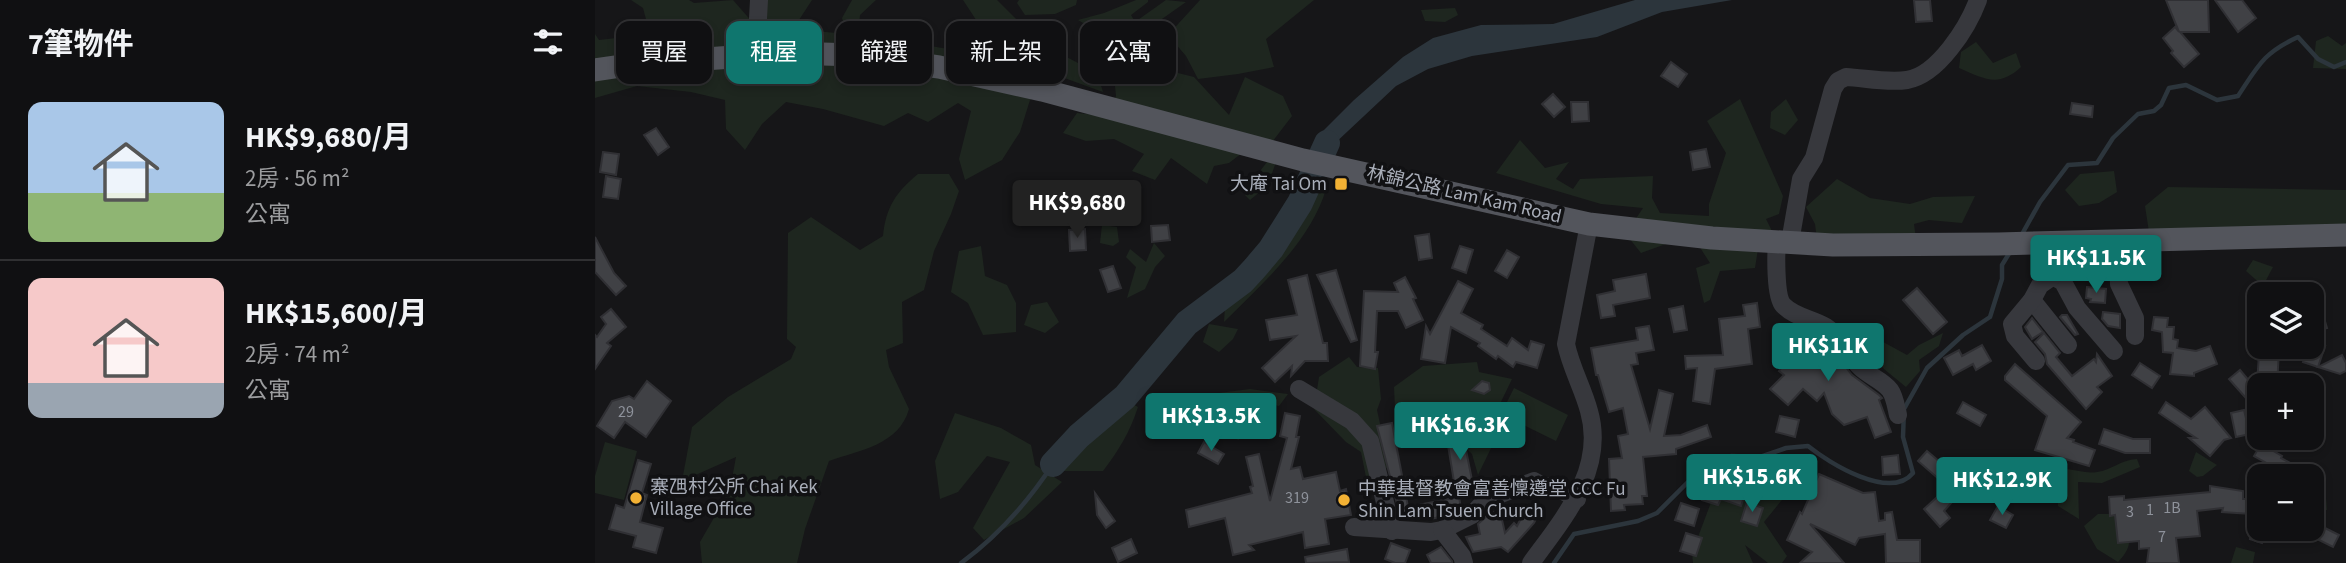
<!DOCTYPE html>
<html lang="zh-TW">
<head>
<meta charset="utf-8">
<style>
  body { margin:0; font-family:"Source Sans 3","Noto Sans TC",sans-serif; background:#19191b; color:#f1f3f6; height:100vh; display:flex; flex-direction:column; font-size:26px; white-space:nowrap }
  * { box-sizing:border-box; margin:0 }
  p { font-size:23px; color:#9c9d9f }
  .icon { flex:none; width:38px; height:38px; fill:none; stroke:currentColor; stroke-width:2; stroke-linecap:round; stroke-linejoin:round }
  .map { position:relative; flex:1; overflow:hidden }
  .sheet { display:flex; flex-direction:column; background:#101012; width:595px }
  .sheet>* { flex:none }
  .hud { position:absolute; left:21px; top:21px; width:665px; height:63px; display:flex; gap:14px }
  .buttons { position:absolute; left:1652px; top:282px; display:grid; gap:14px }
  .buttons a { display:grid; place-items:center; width:77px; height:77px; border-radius:14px; background:#101012; box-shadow:0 4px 10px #0003,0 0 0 2px #303032; font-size:35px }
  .price { position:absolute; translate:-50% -60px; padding:0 16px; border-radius:7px; background:#0f766e; color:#fff; font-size:23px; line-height:46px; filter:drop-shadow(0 2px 4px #0008) }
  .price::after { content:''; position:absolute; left:50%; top:42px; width:21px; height:16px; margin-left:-10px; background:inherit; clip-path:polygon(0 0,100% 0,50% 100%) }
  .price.selected { background:#222; color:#fff }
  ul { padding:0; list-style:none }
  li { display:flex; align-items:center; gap:21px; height:175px; padding:0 28px }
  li+li { border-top:2px solid #303032 }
  li span { display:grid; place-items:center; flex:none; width:196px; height:140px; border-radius:14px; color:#555 }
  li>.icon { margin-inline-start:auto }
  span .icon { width:84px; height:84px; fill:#fffc; stroke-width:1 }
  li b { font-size:30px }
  h2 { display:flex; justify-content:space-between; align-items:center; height:84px; padding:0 28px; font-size:30px }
  .pill { padding:0 24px; border-radius:14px; background:#101012; box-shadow:0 4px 10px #0003,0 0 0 2px #303032; font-size:24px; line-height:63px }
  .pill.selected { background:#0f766e; color:#fff }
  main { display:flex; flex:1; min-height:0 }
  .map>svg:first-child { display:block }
  .green { fill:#1e261f }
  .water { fill:#2c353c }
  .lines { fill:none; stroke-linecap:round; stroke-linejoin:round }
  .stream { stroke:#2c353c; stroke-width:4.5 }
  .river { stroke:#2c353c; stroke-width:26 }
  .building { fill:#404145; stroke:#303034; stroke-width:2 }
  .minor { stroke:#37383d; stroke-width:18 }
  .major { stroke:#53555c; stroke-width:23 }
  .poi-dot { fill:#f2b134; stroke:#111113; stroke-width:2.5 }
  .labels { text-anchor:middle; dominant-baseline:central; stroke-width:7; stroke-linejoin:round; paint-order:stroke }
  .number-label { font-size:16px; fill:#8e929b }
  .poi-label { font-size:19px; fill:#a8adb8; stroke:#111113; text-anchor:start }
  .street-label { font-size:19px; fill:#a8adb8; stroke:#111113 }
</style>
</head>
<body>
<main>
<section class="sheet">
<h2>7筆物件<svg class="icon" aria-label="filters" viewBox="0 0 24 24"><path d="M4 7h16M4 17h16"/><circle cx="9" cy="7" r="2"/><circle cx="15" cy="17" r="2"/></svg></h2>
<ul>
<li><span style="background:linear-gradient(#a9c7e8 65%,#8fb573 0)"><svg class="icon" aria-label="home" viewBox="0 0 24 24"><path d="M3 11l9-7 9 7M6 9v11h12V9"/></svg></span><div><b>HK$9,680/月</b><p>2房 · 56 m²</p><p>公寓</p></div></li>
<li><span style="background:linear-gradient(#f6c9c9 75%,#9aa5b1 0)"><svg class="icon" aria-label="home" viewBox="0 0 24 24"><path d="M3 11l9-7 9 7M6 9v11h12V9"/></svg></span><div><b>HK$15,600/月</b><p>2房 · 74 m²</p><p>公寓</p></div></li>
</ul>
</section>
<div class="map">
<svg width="1751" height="563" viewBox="0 0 1751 563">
  <rect width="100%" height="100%" fill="#161618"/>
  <!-- green -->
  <g class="green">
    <path d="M36,0H94L99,3L138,0L159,24L170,0H217L202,23L209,30L252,34L247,18L257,0H281L265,15L263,34L279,45C312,38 350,49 382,55L391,35L368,0H402L445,43L502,73L508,92L464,76L435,100L425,132L407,160L370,180L364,159L376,111L363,103L333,122L313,113L289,126L228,109L191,102L167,124L150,150L131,129L130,100L96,92L42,86L0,98V34L4,40L39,36L52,23L48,8Z"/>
    <polygon points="424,0 482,0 481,5 460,14 430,15 422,3"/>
    <polygon points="541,0 553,0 553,2 536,15 540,22 571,0 591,2 557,26 551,46 517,40 483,20 509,13"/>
    <polygon points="605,0 719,0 671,39 679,67 643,74 603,79 591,56 573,35"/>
    <polygon points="860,8 863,15 850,22 830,21 826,10"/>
    <polygon points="1733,36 1747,46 1751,43 1751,69 1718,68 1721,41"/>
    <path d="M1381,42L1398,63L1421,53L1426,67C1403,88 1390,79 1364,68L1366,52Z"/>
    <polygon points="535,61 599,77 634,115 650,77 688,96 697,116 674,146 647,153 634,163 619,166 612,184 576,158 560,180 537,171 549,154 519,139 491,141 468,133 482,113 512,116 521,96 518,67"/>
    <polygon points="1145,99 1188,196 1184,214 1171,219 1179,235 1163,249 1160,268 1125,271 1115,300 1109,303 1101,268 1115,263 1104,246 1082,240 1046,253 1034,238 1038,223 1048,208 1006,204 901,173 925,140 950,168 974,162 961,179 978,189 985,179 1058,176 1057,198 1065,213 1114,216 1114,204 1131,153 1112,121"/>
    <polygon points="1191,99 1203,120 1190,135 1175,128 1176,112"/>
    <polygon points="675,158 682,159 673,185 655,200 650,195 656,183"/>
    <polygon points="1519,171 1522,192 1504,203 1484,206 1470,190 1485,174"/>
    <path d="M323,174H354L364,191L356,214L339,251L329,290L307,302L308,343L291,350L294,367L314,409C304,445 265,450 234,461L210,529L202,563H107L105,542L135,490L141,457L87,481L97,427L133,397L196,359L201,347L192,339L193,233L216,217L265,250L288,236C291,207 301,192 323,174Z"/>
    <polygon points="1242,179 1275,198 1315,204 1338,197 1380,196 1367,223 1334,220 1319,224 1321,239 1222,239 1220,224 1211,207"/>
    <path d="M723,185L731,189C716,241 667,284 629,322L630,307L656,288Z"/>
    <polygon points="1573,187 1751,190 1751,245 1554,232 1550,206"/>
    <polygon points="541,189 544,203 532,211 515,213 511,197"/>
    <polygon points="507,225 522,227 524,242 518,246 505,243"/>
    <polygon points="559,243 570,256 560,267 550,289 532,298 541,267 531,257 535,249 551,262"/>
    <polygon points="386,246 390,276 412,285 421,303 421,332 388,335 373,303 356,292 364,251"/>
    <polygon points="1658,260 1678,267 1668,286 1651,271"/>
    <polygon points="452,302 464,322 450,333 429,325 436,305"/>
    <polygon points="614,324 643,329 638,339 624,352 608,342"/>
    <polygon points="1268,331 1312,355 1324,345 1348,333 1344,346 1324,360 1325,371 1311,387 1289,369 1264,339"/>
    <polygon points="754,357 762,367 783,368 786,399 782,410 794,464 775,497 766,452 751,442 719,409 724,377"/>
    <polygon points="882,362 884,372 917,379 903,408 890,404 898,444 883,475 877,454 864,441 873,419 858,423 861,403 821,408 819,403 800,409 799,387 828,366"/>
    <polygon points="919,388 973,415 961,441 906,414"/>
    <polygon points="655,389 693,394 684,406 652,400 629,406 645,428 644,440 601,426 598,410 616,394"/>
    <path d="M534,402L543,407C535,432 524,450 508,471H467L487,450L511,418Z"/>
    <polygon points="360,413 406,428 436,445 440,465 467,482 429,518 389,540 378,528 415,462 392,456 363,492 345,499 340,461"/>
    <polygon points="10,442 42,451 29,500 0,493 0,476"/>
    <polygon points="1601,452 1622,465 1608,476 1602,477 1594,471"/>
    <path d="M1542,459L1545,467L1507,483L1483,482L1484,519L1463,506V493L1472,469C1482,470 1492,474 1502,472C1517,470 1525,460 1542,459Z"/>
    <polygon points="1191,463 1206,487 1191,495 1169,522 1192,556 1187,563 1173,563 1150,545 1158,563 1098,563 1097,553 1118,497 1154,494"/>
    <polygon points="1717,493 1731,497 1732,510 1717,511"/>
    <path d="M1503,514H1524C1534,534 1541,544 1523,562L1502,549L1489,526Z"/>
    <polygon points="1641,547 1660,552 1658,563 1636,563"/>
  </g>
  <!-- water -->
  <polygon class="water" points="1040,0 1137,0 1067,12 1002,37 877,56 833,69 801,86 737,146 728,151 721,146 724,135 759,100 808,57 838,38 886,25 958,24"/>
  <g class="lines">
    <!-- stream -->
    <g class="stream">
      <path d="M1426,236L1445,202L1473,165L1502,163L1518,138L1543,114L1559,111L1566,105L1574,88L1591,85L1622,100L1643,96C1663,66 1668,53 1703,37L1723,59L1739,67L1751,62"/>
      <path d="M366,563C403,536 433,502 458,464"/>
      <path d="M959,563L979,534L1043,521L1062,513L1108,467L1136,456L1165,457L1191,448L1213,446C1234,463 1295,501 1318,473L1308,437L1309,409L1332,368L1368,335L1395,317L1407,279V265L1415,252"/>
    </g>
    <!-- river -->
    <polyline class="river" points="458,464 484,436 530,397 592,323 648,281 660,268 676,249 705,203 732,143"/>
  </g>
  <!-- building -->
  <g class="building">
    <polygon points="1319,0 1335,0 1337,21 1321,22"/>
    <polygon points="1571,0 1613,0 1614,32 1585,32 1604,54 1589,67 1576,53 1578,51 1568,38 1580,27 1584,32"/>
    <polygon points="1620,0 1647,0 1661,18 1643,32"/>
    <polygon points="1076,62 1092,74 1083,87 1066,76"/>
    <polygon points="958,94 970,107 959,117 947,104"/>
    <polygon points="976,102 993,102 994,121 977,122"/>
    <polygon points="1477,103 1498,106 1497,117 1475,114"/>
    <polygon points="61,128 74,147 63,155 49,135"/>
    <polygon points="1111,149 1115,167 1098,170 1095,152"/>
    <polygon points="8,152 24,154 21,175 5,172"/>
    <polygon points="11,176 26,179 23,199 8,197"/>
    <polygon points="573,225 575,240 557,242 556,226"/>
    <polygon points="490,229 491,250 475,251 474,230"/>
    <polygon points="834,234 837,258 824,260 820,236"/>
    <polygon points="0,237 19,273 31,286 21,295 0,272"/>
    <polygon points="865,246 878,250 871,273 857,268"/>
    <polygon points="912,250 924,257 912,278 900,271"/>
    <polygon points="518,266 526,288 513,292 505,270"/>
    <polygon points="741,270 762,340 756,342 722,275"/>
    <polygon points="1051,274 1055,298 1018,305 1020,316 1006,318 1002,295 1020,291 1018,280"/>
    <polygon points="712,275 728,343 732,343 733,361 710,361 696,376 697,366 680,382 667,368 701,336 675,340 671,320 702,315 693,280"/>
    <polygon points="810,277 821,298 818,299 828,320 811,328 803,311 782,311 780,352 783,352 780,369 765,366 769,291 803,292 799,283"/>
    <polygon points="863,281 878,289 866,313 888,325 886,329 912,346 917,338 933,350 936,341 949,345 942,368 921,362 918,367 903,356 901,359 883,346 885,343 856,327 850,363 826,359 831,326 835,334"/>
    <polygon points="1492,287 1511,289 1510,303 1495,302 1496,299 1491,298"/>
    <polygon points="1717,287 1720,287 1732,328 1717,332"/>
    <polygon points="1322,288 1352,322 1338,334 1308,300"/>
    <polygon points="1162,303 1165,327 1153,329 1157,364 1120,369 1115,404 1098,401 1102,368 1091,369 1090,356 1128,355 1124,319 1150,316 1148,305"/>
    <polygon points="1088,306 1092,330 1079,332 1074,309"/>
    <polygon points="16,309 31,327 12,343 16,346 0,369 0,335 2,337 11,324 6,317"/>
    <polygon points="1508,312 1525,314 1525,328 1513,326 1507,319"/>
    <polygon points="1467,315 1472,315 1483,334 1480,335 1465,317"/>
    <polygon points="1559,317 1573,318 1572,327 1579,327 1578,339 1583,340 1582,348 1601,351 1615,346 1622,364 1599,373 1599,376 1575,374 1578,353 1568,352 1567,332 1557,330"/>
    <polygon points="1437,318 1448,332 1437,339 1430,327"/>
    <polygon points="1197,325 1208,329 1228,347 1233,344 1257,375 1284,395 1287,398 1284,400 1296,432 1280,438 1272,417 1249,425 1237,414 1229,393 1222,401 1208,389 1193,405 1175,389 1189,375 1184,371 1202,347 1188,334"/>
    <polygon points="1054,326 1059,350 1041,353 1043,364 1036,365 1055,429 1064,390 1078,394 1069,436 1086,435 1112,425 1116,437 1081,449 1081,454 1048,457 1052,496 1047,496 1048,504 1029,505 1030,510 1016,511 1014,459 1027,458 1023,436 1033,434 1028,408 1014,412 1003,375 1001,375 996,348 1043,340 1041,328"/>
    <polygon points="1449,333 1465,353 1461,357 1477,376 1499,359 1501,362 1502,354 1517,376 1502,387 1507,392 1491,409 1452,364 1450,354 1440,342"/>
    <polygon points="1387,345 1396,361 1381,370 1378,364 1358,375 1349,358 1364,350 1367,356"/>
    <polygon points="1713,346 1730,346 1723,367 1708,362"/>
    <polygon points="1668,350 1684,351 1682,385 1662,385 1664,353"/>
    <polygon points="1747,355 1751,363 1751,371 1745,374 1723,367"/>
    <polygon points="1545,363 1565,376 1557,388 1537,375"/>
    <polygon points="1420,364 1486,422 1472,438 1479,440 1478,442 1500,450 1494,466 1440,450 1452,416 1410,380 1410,376"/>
    <polygon points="1645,370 1660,388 1650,397 1634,379"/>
    <polygon points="52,381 76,401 51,437 30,422 19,438 2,426 17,401 34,396 39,399"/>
    <polygon points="887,381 894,383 895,390 889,394 877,390"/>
    <polygon points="1368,402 1391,415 1385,426 1362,413"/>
    <polygon points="1571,402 1596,419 1610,407 1636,438 1629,440 1615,456 1594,438 1601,438 1564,413"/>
    <polygon points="1649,410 1655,434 1641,437 1636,413"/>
    <polygon points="690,413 705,416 701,437 704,437 696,469 705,467 708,479 741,472 745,491 751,489 756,515 730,519 734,544 710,548 708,532 654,545 659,550 638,555 630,518 594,527 591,510 657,493 655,487 658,486 651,457 664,454 675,501 692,438 685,436"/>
    <polygon points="1185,416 1204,420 1200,437 1181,432"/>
    <polygon points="797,423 813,507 864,497 866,508 850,516 835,519 806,519 782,426"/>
    <polygon points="1509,429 1538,439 1555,439 1555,453 1530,453 1504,444"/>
    <polygon points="867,430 879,490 861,494 851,433"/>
    <polygon points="609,442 629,454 623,464 603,453"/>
    <polygon points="1666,444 1687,456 1686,458 1719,476 1695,476 1659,456"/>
    <polygon points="1332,451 1372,485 1349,511 1355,518 1345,527 1329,509 1353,487 1323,461"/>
    <polygon points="1303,455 1305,474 1288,475 1287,457"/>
    <polygon points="43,460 56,464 47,493 52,495 45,522 68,528 61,553 38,547 41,536 14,529 21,505 29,508"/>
    <polygon points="1224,474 1268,493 1280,492 1284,521 1290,520 1290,513 1297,512 1302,540 1325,540 1325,563 1291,563 1290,534 1264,538 1260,545 1215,524 1249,563 1205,563 1217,552 1192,540 1205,512 1207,514"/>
    <polygon points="1113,481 1134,488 1136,482 1152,488 1146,506 1126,499 1123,505 1107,500"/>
    <polygon points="1615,486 1648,491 1648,499 1658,499 1656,514 1627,512 1628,508 1602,511 1605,536 1581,538 1584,563 1552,563 1554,548 1544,549 1544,541 1523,543 1520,515 1515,516 1514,497 1529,496 1529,500 1615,492"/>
    <polygon points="500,493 520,521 511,528 502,515"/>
    <polygon points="1152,502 1168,508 1162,526 1146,521"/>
    <polygon points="1086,503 1104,509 1099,526 1080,520"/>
    <polygon points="933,505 945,511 939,523 913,552 906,547 878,552 871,537 885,534 883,524 895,513 905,511 910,533 919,523 922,526"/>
    <polygon points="1403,506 1418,515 1411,528 1395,520"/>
    <polygon points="1659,525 1672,529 1667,543 1655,539"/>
    <polygon points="1724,525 1744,535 1738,547 1718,537"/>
    <polygon points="1091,533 1107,538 1101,556 1085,551"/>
    <polygon points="536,539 542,553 523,562 517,548"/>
    <polygon points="796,543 815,550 810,563 800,563 790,559"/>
    <polygon points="846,547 857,561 857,563 836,563 832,555"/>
    <polygon points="752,549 754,562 711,563 710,557"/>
  </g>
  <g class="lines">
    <!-- minor -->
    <g class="minor">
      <polyline points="161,55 164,0"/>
      <polyline points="1522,240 1524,284 1540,318 1540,336"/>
      <path d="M1182,242C1181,254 1180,296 1188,305C1199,317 1218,319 1231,327C1247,337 1252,354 1265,367C1274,376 1287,380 1295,390C1300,397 1301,407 1303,415"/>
      <path d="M1195,242L1206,179L1219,158L1238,89L1243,81L1251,77C1270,78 1292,83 1312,80C1343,75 1373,27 1383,0"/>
      <polyline points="1458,276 1468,282 1482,308 1519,351"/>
      <polyline points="1458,276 1459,242"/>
      <polyline points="1437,300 1473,345"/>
      <polyline points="1441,361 1420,336 1417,324 1437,300 1445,285 1458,276"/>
      <polyline points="704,389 757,421 775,441 797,531"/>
      <polyline points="759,527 836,532 847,530 877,515 891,500 939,481 948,486 961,487 982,499"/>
      <polyline points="847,530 867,556 869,563"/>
      <path d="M936,563C968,519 1011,470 994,411C988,388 976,368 971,344L994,224"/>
    </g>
    <!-- major -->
    <polyline class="major" points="0,70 40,64 195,53 260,55 344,67 447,90 708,160 994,224 1117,238 1238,245 1403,244 1751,235"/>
  </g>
  <!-- markers -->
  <g class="poi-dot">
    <rect x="739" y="177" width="14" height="14" rx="3.5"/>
    <circle cx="41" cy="498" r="7"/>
    <circle cx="749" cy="500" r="7"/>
  </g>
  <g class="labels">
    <!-- number labels -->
    <g class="number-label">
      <text x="31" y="412">29</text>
      <text x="702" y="498">319</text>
      <text x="1577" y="508">1B</text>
      <text x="1555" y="510">1</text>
      <text x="1535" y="512">3</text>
      <text x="1567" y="537">7</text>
    </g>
    <!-- poi labels -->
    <g class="poi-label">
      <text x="732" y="184" text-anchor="end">大庵 Tai Om</text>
      <text x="55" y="487">寨乪村公所 Chai Kek<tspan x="55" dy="22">Village Office</tspan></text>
      <text x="763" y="489">中華基督教會富善懍遵堂 CCC Fu<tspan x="763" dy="22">Shin Lam Tsuen Church</tspan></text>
    </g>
    <!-- street labels -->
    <g class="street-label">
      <text transform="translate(869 195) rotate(13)">林錦公路 Lam Kam Road</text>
    </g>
  </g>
</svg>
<div class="buttons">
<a><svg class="icon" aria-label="layers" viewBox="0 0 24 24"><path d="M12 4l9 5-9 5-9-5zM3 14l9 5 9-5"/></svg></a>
<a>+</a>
<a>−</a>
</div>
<b class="price selected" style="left:482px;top:240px">HK$9,680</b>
<b class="price" style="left:1501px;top:295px">HK$11.5K</b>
<b class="price" style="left:1233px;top:383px">HK$11K</b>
<b class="price" style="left:616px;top:453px">HK$13.5K</b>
<b class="price" style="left:865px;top:462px">HK$16.3K</b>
<b class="price" style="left:1157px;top:514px">HK$15.6K</b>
<b class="price" style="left:1407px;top:517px">HK$12.9K</b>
<div class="hud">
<a class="pill">買屋</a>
<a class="pill selected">租屋</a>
<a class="pill">篩選</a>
<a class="pill">新上架</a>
<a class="pill">公寓</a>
</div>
</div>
</main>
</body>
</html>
